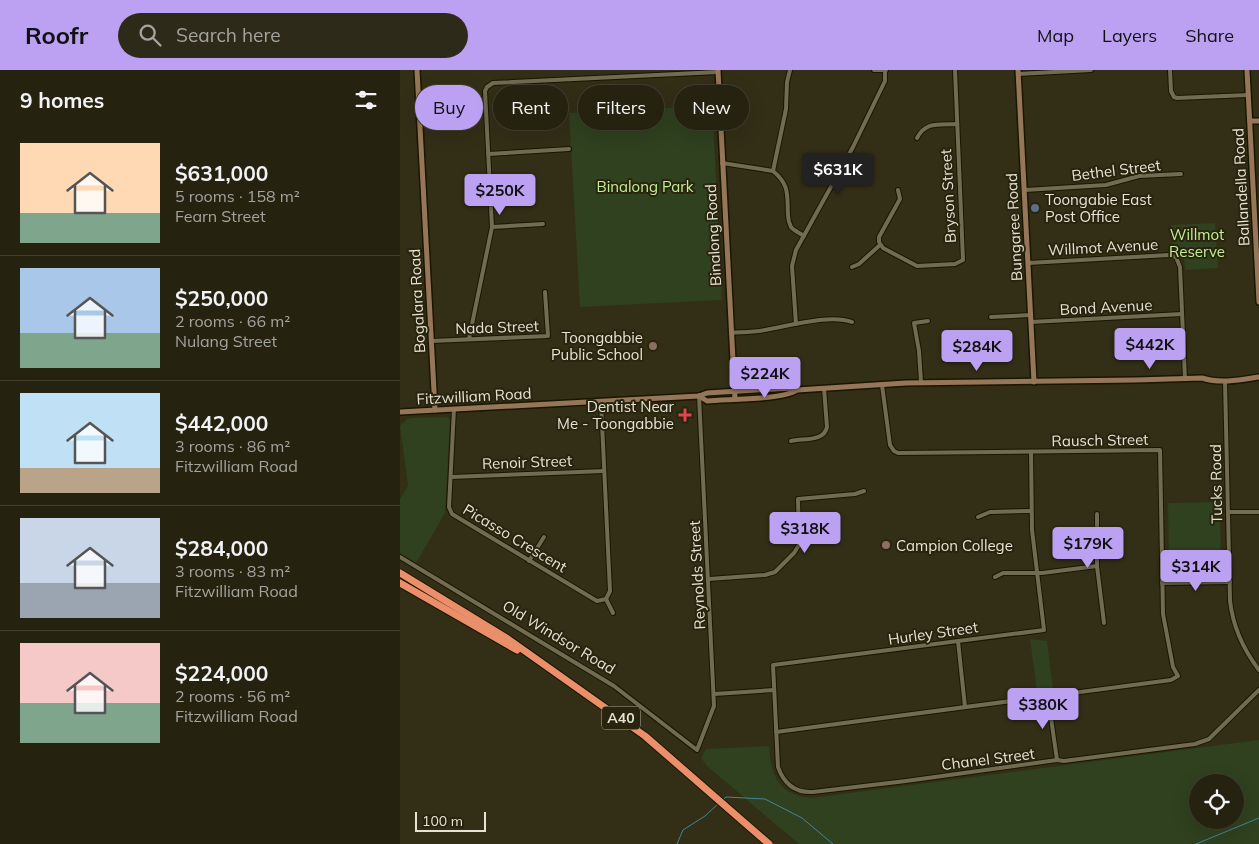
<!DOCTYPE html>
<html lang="en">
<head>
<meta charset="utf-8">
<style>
  body { margin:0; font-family:Mulish,sans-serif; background:#2e2a19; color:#f1f3f6; height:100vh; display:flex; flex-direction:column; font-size:19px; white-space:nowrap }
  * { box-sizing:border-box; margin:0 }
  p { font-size:16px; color:#a4a49f }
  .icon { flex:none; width:28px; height:28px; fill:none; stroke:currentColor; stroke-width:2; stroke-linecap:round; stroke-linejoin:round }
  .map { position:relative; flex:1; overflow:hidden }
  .sheet { display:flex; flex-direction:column; background:#262210; width:400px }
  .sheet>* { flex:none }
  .top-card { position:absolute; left:15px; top:15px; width:475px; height:45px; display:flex; gap:10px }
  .fabs { position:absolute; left:789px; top:704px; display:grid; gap:10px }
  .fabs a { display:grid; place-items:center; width:55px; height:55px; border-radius:50%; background:#262210; box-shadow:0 5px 20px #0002,0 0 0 1px #423f30; font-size:25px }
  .scale { position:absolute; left:15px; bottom:12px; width:71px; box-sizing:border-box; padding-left:5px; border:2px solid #e6e3d5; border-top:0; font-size:14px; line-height:18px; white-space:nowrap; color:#e6e3d5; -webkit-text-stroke:4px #29240d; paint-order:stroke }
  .price { position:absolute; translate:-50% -42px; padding:0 11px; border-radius:5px; background:#bca0f2; color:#111; font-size:16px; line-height:32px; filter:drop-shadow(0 1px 2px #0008) }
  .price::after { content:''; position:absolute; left:50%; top:30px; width:15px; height:11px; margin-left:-8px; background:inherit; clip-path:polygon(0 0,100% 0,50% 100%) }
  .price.active { background:#222; color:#fff }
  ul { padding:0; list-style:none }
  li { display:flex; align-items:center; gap:15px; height:125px; padding:0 20px }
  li+li { border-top:1px solid #423f30 }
  li span { display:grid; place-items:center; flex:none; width:140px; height:100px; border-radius:0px; color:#555 }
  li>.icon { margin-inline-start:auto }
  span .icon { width:60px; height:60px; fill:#fffc; stroke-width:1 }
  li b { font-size:21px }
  h2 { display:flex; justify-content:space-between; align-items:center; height:60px; padding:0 20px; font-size:21px }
  .chip { padding:0 18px; border-radius:22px; background:#262210; box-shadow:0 5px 20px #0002,0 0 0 1px #423f30; font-size:18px; line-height:45px }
  .chip.active { background:#bca0f2; color:#111 }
  header { display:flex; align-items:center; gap:30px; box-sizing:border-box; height:70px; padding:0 25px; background:#bca0f2; color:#111 }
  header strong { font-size:24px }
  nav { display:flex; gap:28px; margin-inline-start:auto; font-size:18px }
  .search { width:350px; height:45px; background:#2e2a19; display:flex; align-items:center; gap:12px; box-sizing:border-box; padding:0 18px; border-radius:28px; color:#a4a49f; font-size:19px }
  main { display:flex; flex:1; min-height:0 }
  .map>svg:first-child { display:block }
  .green { fill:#2f411f; fill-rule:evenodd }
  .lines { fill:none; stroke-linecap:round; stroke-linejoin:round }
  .stream { stroke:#45849a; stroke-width:1 }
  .street-casing { stroke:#1b1601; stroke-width:6 }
  .secondary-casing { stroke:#1b1601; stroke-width:8 }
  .highway-casing { stroke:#1b1601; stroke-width:9 }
  .street { stroke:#706b51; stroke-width:4 }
  .secondary { stroke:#957658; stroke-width:5 }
  .highway { stroke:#eb8f6a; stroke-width:7 }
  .service-dot { fill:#5c6f8a; stroke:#29240d; stroke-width:2 }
  .education-dot { fill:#8d6e63; stroke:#29240d; stroke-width:2 }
  .health-dot { fill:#e0444e; stroke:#29240d; stroke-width:2 }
  .labels { text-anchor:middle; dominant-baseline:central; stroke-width:4; stroke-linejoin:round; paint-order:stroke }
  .shield { fill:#29240d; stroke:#adaa99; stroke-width:1 }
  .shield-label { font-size:14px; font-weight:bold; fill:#e6e3d5 }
  .street-label { font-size:15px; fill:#e6e3d5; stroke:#29240d }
  .park-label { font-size:15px; fill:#c1f098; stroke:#29240d }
  .poi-label { font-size:15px; fill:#e6e3d5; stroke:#29240d; text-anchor:start }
</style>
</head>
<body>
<header>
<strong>Roofr</strong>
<div class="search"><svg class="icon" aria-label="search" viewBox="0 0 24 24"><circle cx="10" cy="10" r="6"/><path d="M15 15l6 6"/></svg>Search here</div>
<nav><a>Map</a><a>Layers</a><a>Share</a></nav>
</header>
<main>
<section class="sheet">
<h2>9 homes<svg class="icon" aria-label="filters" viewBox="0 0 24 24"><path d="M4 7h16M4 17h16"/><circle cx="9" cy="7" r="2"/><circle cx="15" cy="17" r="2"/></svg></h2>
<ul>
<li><span style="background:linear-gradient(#ffd9b3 70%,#7fa58c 0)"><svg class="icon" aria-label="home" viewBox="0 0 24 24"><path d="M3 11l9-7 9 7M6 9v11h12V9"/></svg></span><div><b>$631,000</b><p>5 rooms · 158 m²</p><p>Fearn Street</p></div></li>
<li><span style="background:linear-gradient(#a9c7e8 65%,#7fa58c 0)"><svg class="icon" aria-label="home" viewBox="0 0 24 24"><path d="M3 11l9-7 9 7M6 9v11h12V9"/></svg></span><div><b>$250,000</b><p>2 rooms · 66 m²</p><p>Nulang Street</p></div></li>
<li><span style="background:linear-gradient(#bfe0f5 75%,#b9a48a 0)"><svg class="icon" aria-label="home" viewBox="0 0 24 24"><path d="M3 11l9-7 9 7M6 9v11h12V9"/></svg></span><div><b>$442,000</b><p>3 rooms · 86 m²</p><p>Fitzwilliam Road</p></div></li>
<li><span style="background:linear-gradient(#c9d6e8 65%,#9aa5b1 0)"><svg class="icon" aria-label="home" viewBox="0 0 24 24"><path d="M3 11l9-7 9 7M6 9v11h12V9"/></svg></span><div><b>$284,000</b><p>3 rooms · 83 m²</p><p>Fitzwilliam Road</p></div></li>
<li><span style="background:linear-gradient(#f6c9c9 60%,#7fa58c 0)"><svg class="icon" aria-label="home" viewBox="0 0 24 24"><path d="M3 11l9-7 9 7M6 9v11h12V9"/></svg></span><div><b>$224,000</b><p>2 rooms · 56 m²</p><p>Fitzwilliam Road</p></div></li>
</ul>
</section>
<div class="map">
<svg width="859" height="774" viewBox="0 0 859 774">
  <rect width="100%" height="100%" fill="#332e16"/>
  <!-- green -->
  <g class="green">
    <polygon points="286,37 287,51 313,50 322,230 180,237 169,43"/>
    <path d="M815,153L818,198L785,200C785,190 783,183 773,180L771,155Z"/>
    <polygon points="47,347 50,350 45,443 16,493 0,483 0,429 8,416 0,356 7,349 12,348"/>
    <polygon points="820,432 821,502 817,504 772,505 769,501 768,433"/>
    <polygon points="630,569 647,571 653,619 637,621"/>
    <path d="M859,670V774H399L307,696L301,688L306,679L369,676C371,706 378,724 411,728ZM835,712V750H798V712Z"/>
  </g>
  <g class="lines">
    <!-- stream -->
    <g class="stream">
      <polyline points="324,729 326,727 365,729 402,748 433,774"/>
      <polyline points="277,774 283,760 305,746 319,733"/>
      <polyline points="796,774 859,748"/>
    </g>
    <defs>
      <g id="street">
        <polyline points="474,0 486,0"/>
        <polyline points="770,0 771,21 774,27 777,28 848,25"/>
        <polyline points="618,4 691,0"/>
        <path d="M517,68C526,51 539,55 557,54"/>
        <polyline points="88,84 169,79"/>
        <path d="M322,93L373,101C390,115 387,125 388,145C388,149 389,153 391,157C394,161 400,163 404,166"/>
        <polyline points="373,101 386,39 387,12 390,0"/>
        <polyline points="498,120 500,129 479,167 479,172 483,178 517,196 555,194 563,190 555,0"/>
        <polyline points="625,120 706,115 739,106 781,104"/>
        <polyline points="92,157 143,154"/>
        <polyline points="628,193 769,185 776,187 780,197 785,309"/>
        <polyline points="452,197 459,194 480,175"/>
        <polyline points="591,247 631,245"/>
        <polyline points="631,252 782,244"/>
        <polyline points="396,254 392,196 396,180 453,77 485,11 485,0"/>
        <path d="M331,263C344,262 358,262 370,259C392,255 431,244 452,252"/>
        <polyline points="69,269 92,157 85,21 87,17 93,13 318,2"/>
        <polyline points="31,271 148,266 145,222"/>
        <path d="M825,311L830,531C833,557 843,579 859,600"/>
        <polyline points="521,312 519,281 514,253 528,251"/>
        <polyline points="54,339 49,437 52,444 197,531 206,529 210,521 201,332"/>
        <path d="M391,371C403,368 424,372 427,357L424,318"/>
        <path d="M631,382L632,460L644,560L373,595L378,697C384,714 395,723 413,722L506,711L657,690L664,691L795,674L809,669L814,664L859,620"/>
        <polyline points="51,407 204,401"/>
        <polyline points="828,442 859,442"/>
        <polyline points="697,444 697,496 704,553"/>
        <polyline points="578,447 590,442 631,441"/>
        <polyline points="0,487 214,616 297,680 314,636 299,326"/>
        <polyline points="129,491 144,467"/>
        <polyline points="595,507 603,503 642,503 697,496"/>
        <polyline points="309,509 365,505 375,502 394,483 399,475 398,429 455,424 464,421"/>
        <polyline points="762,513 830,512"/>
        <polyline points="206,529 213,543"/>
        <polyline points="558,571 565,637"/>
        <polyline points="314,624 374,620"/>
        <polyline points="648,627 657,690"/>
        <polyline points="376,662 771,610 778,606 773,597 763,544 760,380 498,383 494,381 490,375 482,315"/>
      </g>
      <g id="secondary">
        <polyline points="17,0 35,340"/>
        <polyline points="318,0 335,329"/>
        <polyline points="618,0 634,312"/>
        <polyline points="847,0 859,232"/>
        <polyline points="850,51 859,51"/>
        <path d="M299,326L307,331C327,329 383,330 397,320"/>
        <path d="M0,342L299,326L307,323L391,318L397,320L506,313L736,310L802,308C821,314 840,310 859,307"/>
      </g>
      <g id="highway">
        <polyline points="0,503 108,569 245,666 369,774"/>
        <polyline points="0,513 117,580"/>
      </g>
    </defs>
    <!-- street casing -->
    <use href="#street" class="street-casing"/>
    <!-- secondary casing -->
    <use href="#secondary" class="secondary-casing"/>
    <!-- highway casing -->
    <use href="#highway" class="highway-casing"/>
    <!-- street -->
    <use href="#street" class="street"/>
    <!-- secondary -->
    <use href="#secondary" class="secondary"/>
    <!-- highway -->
    <use href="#highway" class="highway"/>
  </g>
  <!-- markers -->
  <circle class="service-dot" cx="635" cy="138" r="5"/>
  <g class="education-dot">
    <circle cx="253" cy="276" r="5"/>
    <circle cx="486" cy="475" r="5"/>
  </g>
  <path class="health-dot" d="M282.5 337.5h5v5h5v5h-5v5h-5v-5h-5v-5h5z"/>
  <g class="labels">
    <!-- shield labels -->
    <rect class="shield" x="202" y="636.5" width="38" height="23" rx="4"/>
    <g class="shield-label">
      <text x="221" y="648">A40</text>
    </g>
    <!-- street labels -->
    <g class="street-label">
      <text transform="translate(716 100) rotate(-7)">Bethel Street</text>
      <text transform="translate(841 117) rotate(-93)">Ballandella Road</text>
      <text transform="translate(548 126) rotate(-93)">Bryson Street</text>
      <text transform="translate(614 157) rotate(-93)">Bungaree Road</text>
      <text transform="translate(313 165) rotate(-93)">Binalong Road</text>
      <text transform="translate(703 177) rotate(-3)">Willmot Avenue</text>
      <text transform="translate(17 231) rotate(-93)">Bogalara Road</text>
      <text transform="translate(706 237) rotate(-3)">Bond Avenue</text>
      <text transform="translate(97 257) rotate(-2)">Nada Street</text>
      <text transform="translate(74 326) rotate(-3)">Fitzwilliam Road</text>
      <text transform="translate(700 370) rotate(-1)">Rausch Street</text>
      <text transform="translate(127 392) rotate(-2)">Renoir Street</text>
      <text transform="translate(816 414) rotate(-91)">Tucks Road</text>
      <text transform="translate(115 468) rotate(31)">Picasso Crescent</text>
      <text transform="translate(297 505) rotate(-93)">Reynolds Street</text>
      <text transform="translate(533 563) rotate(-8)">Hurley Street</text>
      <text transform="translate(159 567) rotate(31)">Old Windsor Road</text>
      <text transform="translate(588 689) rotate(-7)">Chanel Street</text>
    </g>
    <!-- park labels -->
    <g class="park-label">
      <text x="245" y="116">Binalong Park</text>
      <text x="797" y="164">Willmot<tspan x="797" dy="17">Reserve</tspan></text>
    </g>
    <!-- poi labels -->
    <g class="poi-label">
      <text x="645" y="129">Toongabie East<tspan x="645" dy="17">Post Office</tspan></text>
      <text x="243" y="267" text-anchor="end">Toongabbie<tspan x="243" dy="17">Public School</tspan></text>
      <text x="274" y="336" text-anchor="end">Dentist Near<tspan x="274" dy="17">Me - Toongabbie</tspan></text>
      <text x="496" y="475">Campion College</text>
    </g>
  </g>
</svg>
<div class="fabs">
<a><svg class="icon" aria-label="locate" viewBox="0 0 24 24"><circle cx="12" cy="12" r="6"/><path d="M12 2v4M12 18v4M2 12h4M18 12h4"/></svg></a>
</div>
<div class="scale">100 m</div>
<b class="price active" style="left:438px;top:125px">$631K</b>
<b class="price" style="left:100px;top:146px">$250K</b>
<b class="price" style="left:750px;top:300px">$442K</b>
<b class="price" style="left:577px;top:302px">$284K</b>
<b class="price" style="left:365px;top:329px">$224K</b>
<b class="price" style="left:405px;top:484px">$318K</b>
<b class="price" style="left:688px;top:499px">$179K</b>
<b class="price" style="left:796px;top:522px">$314K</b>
<b class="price" style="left:643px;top:660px">$380K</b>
<div class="top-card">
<a class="chip active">Buy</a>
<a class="chip">Rent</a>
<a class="chip">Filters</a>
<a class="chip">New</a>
</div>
</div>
</main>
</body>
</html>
